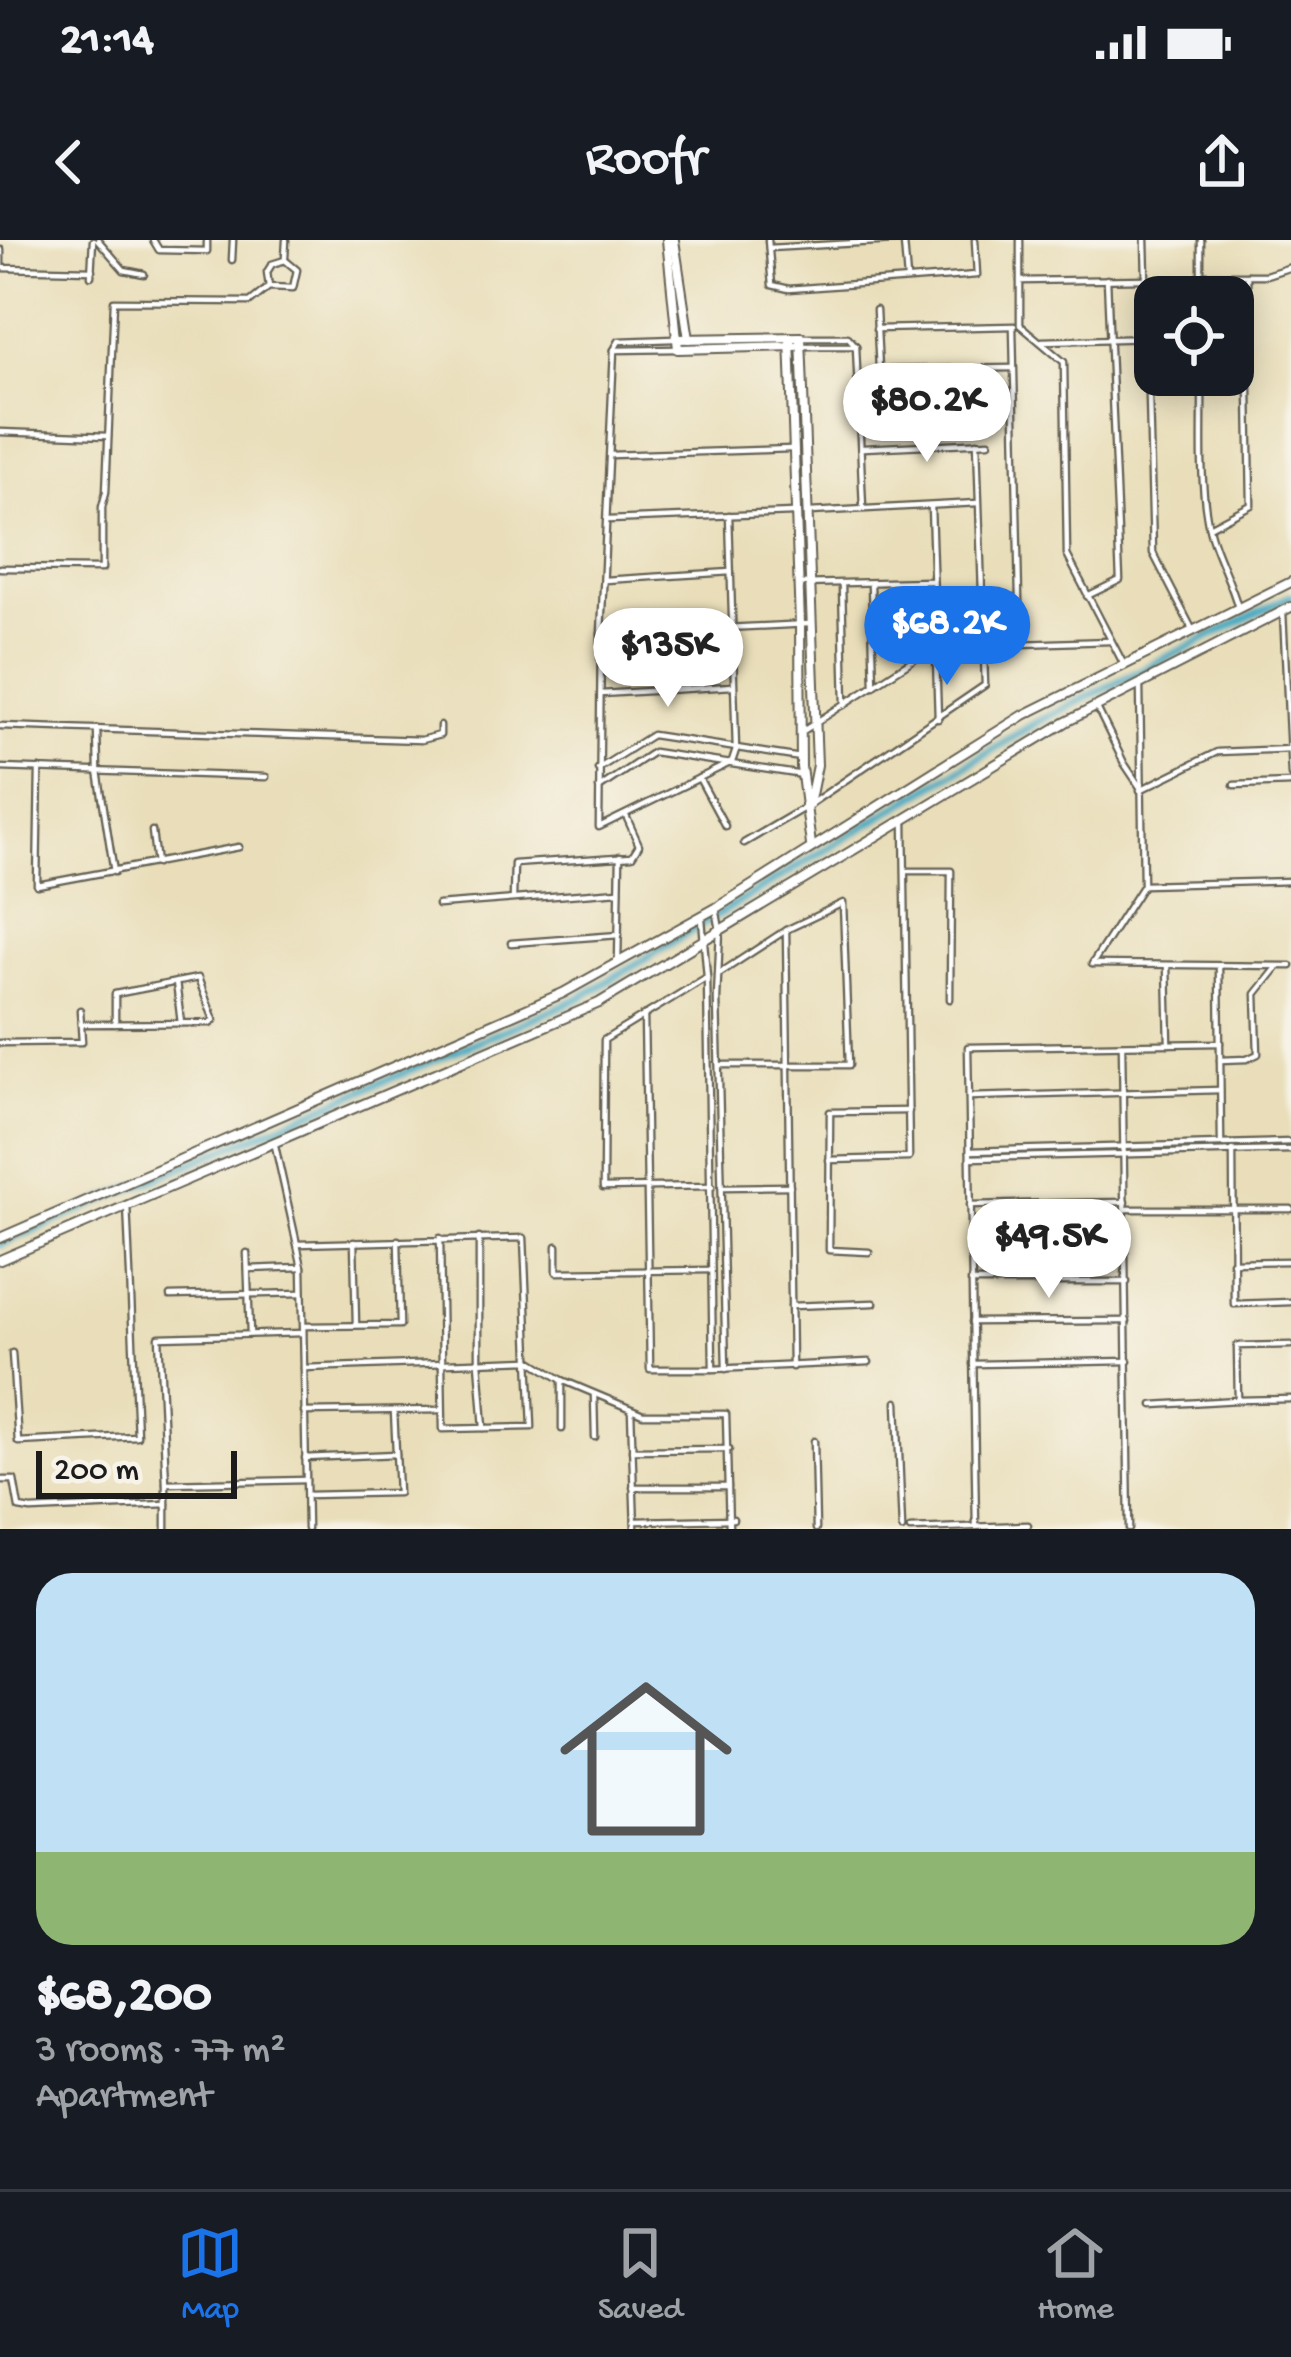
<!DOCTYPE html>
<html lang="en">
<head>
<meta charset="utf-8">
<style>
  body { margin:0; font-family:"Gochi Hand",sans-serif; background:#242831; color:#f1f3f6; height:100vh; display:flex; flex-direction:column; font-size:45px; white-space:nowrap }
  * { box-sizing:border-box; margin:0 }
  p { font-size:39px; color:#9ea1a6 }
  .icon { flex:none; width:66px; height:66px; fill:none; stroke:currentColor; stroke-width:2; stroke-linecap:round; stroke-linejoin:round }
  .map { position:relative; height:1289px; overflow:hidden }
  .sheet { display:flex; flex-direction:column; background:#171b24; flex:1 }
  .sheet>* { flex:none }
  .tools { position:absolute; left:1134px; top:36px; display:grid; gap:24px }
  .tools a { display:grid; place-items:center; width:120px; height:120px; border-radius:24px; background:#171b24; box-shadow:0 6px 30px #0003; font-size:60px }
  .scale { position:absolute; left:36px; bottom:30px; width:201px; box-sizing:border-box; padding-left:12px; border:6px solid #1c1c1c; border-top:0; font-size:33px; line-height:42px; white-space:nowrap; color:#1c1c1c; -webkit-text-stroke:9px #f7f3e8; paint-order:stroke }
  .price { position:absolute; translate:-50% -102px; padding:0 27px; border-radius:42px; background:#fff; color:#222; font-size:39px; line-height:78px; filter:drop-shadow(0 3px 6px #0008) }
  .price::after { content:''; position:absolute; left:50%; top:72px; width:36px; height:27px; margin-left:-18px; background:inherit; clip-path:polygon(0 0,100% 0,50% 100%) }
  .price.on { background:#1a73e8; color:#fff }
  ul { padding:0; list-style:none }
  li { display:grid; align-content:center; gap:24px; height:636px; padding:0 36px }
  li span { display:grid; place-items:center; height:372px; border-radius:36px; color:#555 }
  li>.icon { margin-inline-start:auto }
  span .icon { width:216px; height:216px; fill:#fffc; stroke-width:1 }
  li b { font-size:51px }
  .status { display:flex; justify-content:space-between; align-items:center; height:84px; padding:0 60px; background:#171b24; direction:ltr }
  .status svg { height:33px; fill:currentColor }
  header { display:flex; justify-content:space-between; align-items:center; height:156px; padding:0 36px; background:#171b24; font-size:54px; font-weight:600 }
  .menu { display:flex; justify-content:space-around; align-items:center; height:168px; border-top:3px solid #363941; background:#171b24; font-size:33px; color:#9ea1a6 }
  .menu a { display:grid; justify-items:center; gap:6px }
  .menu .on { color:#1a73e8 }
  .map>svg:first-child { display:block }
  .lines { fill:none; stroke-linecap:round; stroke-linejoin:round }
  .canal { stroke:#43aac3; stroke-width:8 }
  .street-casing { stroke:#646053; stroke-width:9 }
  .secondary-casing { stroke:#646053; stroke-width:12 }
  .street { stroke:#fff; stroke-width:4.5 }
  .secondary { stroke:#fff; stroke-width:8 }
</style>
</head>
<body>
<div class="status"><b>21:14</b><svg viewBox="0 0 49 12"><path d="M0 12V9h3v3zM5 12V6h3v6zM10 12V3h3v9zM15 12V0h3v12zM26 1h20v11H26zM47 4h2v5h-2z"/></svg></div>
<header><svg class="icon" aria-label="back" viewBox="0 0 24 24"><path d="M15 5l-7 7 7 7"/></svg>Roofr<svg class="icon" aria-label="share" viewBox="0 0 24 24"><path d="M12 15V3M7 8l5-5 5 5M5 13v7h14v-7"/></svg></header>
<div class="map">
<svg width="1291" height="1289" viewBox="0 0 1291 1289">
  <rect width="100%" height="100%" fill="#f7f3e8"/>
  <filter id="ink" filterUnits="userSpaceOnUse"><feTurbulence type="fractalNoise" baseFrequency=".00833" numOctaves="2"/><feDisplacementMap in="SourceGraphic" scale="24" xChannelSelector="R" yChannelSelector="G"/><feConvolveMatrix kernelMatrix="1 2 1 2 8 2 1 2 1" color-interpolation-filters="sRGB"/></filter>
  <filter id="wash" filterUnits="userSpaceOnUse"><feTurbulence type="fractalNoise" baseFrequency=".004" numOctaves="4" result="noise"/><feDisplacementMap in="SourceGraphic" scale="48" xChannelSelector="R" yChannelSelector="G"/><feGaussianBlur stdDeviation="2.7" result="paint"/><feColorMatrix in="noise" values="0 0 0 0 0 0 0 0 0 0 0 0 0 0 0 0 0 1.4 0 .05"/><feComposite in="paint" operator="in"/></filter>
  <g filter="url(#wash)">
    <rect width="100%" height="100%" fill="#e9deb9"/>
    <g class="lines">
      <!-- canal -->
      <polyline class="canal" points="0,1004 580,758 1041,480 1291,356"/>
    </g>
  </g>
  <g filter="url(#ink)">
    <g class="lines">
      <defs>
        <g id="street">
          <polyline points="98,0 124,30 144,34"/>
          <polyline points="153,0 159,10 207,11 207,0"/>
          <polyline points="768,0 772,45 789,49 977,35 975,0"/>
          <polyline points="1020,0 1020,85 1064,122 1067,315 1123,423"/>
          <polyline points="1145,0 1153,313 1192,389"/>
          <polyline points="1201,0 1201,57"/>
          <polyline points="904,3 907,39"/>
          <polyline points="769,8 912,0"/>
          <polyline points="1,10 1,28 92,30"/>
          <polyline points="285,18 286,0"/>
          <polyline points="232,20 233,0"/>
          <polyline points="1201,35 1266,35 1291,27"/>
          <polyline points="91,36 93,0"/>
          <polyline points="1020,41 1145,39"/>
          <polyline points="876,70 881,168 980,166"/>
          <polyline points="1013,87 1020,404 1110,401"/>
          <polyline points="876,89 1014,86"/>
          <polyline points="801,97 848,97 856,106"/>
          <polyline points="1042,101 1155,98"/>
          <polyline points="802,106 856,106"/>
          <polyline points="856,106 863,268"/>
          <polyline points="614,110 601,394 599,587 732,522 736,510 729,275"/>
          <polyline points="614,110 619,101 674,99"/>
          <polyline points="614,110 678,109"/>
          <polyline points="880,130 1013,128"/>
          <path d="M1202,135C1203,181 1199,233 1207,278C1212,310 1230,337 1238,368"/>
          <polyline points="0,192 108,196"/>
          <polyline points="863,208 989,202"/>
          <polyline points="611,215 791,209"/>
          <polyline points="931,266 938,479"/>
          <polyline points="810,272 978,263"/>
          <polyline points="608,280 793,273"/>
          <polyline points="1209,287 1251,265 1247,35"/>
          <polyline points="0,328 102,329 102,267 106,252 114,61 250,62 269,47 267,32 272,24 285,20 297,30 293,48 269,47"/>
          <polyline points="605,340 731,332"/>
          <polyline points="799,344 932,341"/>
          <polyline points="871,344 874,446"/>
          <polyline points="842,345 845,465"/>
          <polyline points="1087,356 1120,340 1107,39"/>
          <polyline points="1283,373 1291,535"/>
          <polyline points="601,394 809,384"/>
          <polyline points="601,454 733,446"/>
          <polyline points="1097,468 1124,523 1140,547"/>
          <polyline points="0,486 421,500 440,495 440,486"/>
          <polyline points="97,489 98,531 114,632"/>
          <polyline points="803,491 934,406"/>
          <polyline points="0,528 266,537"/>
          <polyline points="39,529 37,645 239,607"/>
          <polyline points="598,529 652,495 801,518"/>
          <polyline points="699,538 725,586"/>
          <polyline points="1234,545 1291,543"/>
          <polyline points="599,548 653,512 803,535"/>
          <polyline points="1140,550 1217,512 1291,509"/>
          <polyline points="152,591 156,624"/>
          <polyline points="744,603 809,565 985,445 977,202"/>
          <polyline points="906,631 951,631 950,759"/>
          <polyline points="1143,645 1291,641"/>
          <polyline points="513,658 514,624 632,616 639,605 626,576"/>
          <polyline points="438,665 619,651"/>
          <polyline points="716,668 720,690 717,759 726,1129"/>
          <polyline points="702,679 707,737 713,1129 869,1122"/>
          <polyline points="786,690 792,1127"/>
          <polyline points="511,703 619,695"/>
          <polyline points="618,723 620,616"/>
          <polyline points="1092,724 1143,645 1140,446"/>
          <polyline points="1093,724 1291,726"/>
          <polyline points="1167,726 1169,804"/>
          <polyline points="1219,727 1221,902"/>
          <polyline points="720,733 786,690 843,663 849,825 720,825"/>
          <polyline points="707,737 604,800 603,948 712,946"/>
          <polyline points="176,742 181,783"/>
          <polyline points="644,775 650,1129 711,1129"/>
          <polyline points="81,784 211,783 214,780 198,738 115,754 115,784"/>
          <polyline points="0,803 82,802 80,770"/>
          <polyline points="1122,805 1129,1289"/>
          <polyline points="1220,820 1247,819 1258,814 1256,754 1276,729"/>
          <polyline points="969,857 1220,850"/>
          <polyline points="274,901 302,1027 307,1289"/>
          <polyline points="1233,910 1234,1064 1291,1062"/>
          <polyline points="970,911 1291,902"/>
          <polyline points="970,918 1291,910"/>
          <polyline points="829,920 909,918 904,581"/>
          <polyline points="724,947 790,946"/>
          <polyline points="970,965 1125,962"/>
          <polyline points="1125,969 1291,969"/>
          <polyline points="479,998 479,1122 484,1188"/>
          <polyline points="354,1002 356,1085"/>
          <polyline points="971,1003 1125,1001"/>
          <polyline points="298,1004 524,998 532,1187 443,1189 440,998"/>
          <polyline points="557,1006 557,1032 711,1030"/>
          <polyline points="869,1012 829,1010 830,872 909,871"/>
          <polyline points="247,1013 250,1094"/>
          <polyline points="1232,1022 1291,1021"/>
          <polyline points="248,1029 302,1027"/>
          <polyline points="971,1042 1127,1042"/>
          <polyline points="170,1056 302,1053"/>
          <polyline points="791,1066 874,1063"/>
          <polyline points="972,1082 1127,1081"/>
          <polyline points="305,1086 400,1085 398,1000"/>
          <polyline points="303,1093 159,1097 166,1243 306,1240"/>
          <polyline points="1291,1105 1237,1106 1238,1160 1291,1159"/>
          <polyline points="12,1113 18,1202 137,1196 127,964"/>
          <polyline points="973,1124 1128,1121"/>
          <polyline points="304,1128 530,1120 562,1140 643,1174 726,1174 729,1289"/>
          <polyline points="562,1140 562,1189"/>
          <polyline points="594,1155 595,1197"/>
          <polyline points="897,1162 902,1289"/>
          <polyline points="1153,1165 1238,1160"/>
          <polyline points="631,1170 635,1289"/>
          <polyline points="304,1172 442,1170"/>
          <polyline points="814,1201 816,1289"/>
          <polyline points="632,1210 729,1209"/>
          <polyline points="305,1218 396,1214"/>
          <polyline points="0,1240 14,1240 19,1268 31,1270 166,1264"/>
          <polyline points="166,1243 166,1289"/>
          <polyline points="633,1247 728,1247"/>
          <polyline points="307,1255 398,1253 394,1171"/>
          <polyline points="635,1281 733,1279"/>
          <polyline points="976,1287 968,807 1220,803"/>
          <polyline points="910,1289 1028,1285"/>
        </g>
        <g id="secondary">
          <polyline points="667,0 678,109 795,106"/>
          <polyline points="674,0 689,99"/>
          <polyline points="790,97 800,385 801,527 811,605"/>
          <polyline points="678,99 801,97 817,525 809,565"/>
          <polyline points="0,998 563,753 716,668 1024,475 1291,342"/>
          <polyline points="0,1020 599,763 1066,482 1291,367"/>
        </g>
      </defs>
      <!-- street casing -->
      <use href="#street" class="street-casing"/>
      <!-- secondary casing -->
      <use href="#secondary" class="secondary-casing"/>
      <!-- street -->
      <use href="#street" class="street"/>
      <!-- secondary -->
      <use href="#secondary" class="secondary"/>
    </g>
  </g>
</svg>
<div class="tools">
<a><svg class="icon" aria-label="locate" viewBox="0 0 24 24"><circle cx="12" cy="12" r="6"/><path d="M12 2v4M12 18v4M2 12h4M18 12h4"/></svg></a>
</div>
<div class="scale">200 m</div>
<b class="price" style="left:927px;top:225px">$80.2K</b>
<b class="price on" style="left:947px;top:448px">$68.2K</b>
<b class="price" style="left:668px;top:470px">$135K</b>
<b class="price" style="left:1049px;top:1061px">$49.5K</b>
</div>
<section class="sheet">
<ul>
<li><span style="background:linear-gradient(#bfe0f5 75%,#8fb573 0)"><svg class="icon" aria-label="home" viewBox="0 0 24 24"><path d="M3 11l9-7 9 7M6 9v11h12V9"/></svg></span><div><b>$68,200</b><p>3 rooms · 77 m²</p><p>Apartment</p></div></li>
</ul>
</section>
<nav class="menu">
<a class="on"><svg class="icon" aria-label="map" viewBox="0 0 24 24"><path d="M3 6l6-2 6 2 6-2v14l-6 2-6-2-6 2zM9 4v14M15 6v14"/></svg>Map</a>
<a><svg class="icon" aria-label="saved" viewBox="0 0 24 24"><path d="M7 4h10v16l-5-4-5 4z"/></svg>Saved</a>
<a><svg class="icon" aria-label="home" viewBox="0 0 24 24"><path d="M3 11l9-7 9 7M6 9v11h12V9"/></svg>Home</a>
</nav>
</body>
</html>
